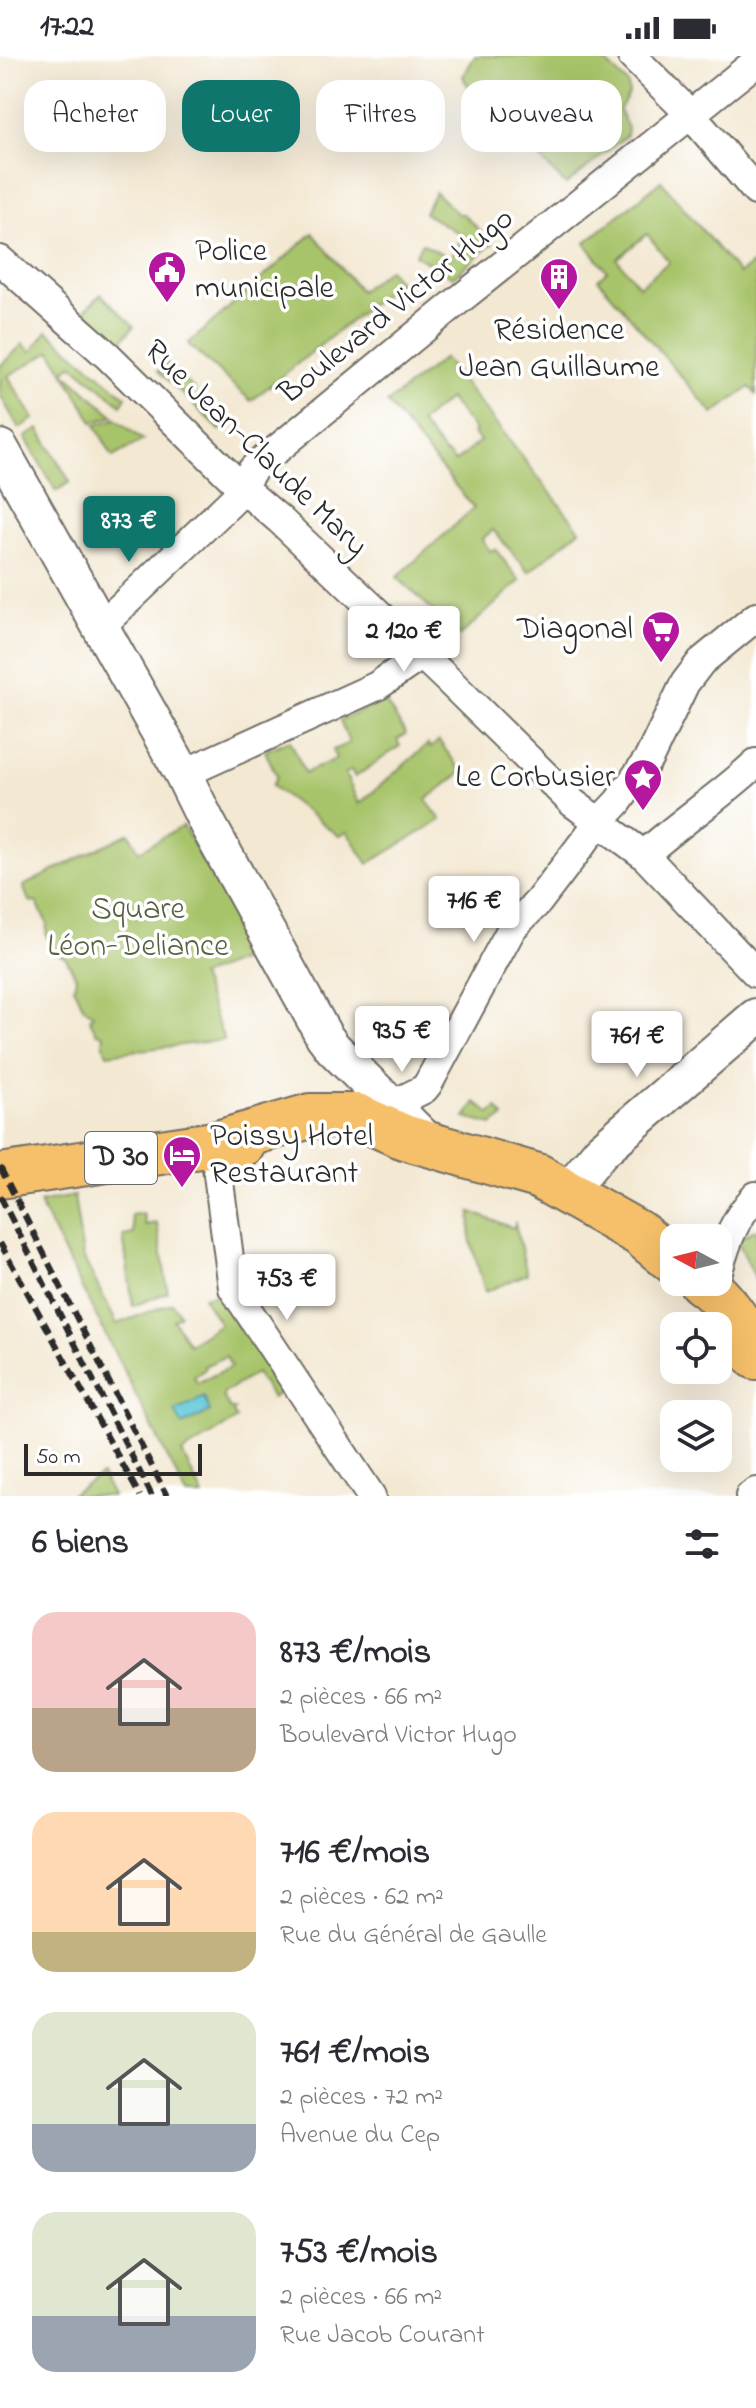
<!DOCTYPE html>
<html lang="fr">
<head>
<meta charset="utf-8">
<style>
  body { margin:0; font-family:"Indie Flower",sans-serif; background:#f2f2f3; color:#2b2b33; height:100vh; display:flex; flex-direction:column; font-size:30px; white-space:nowrap }
  * { box-sizing:border-box; margin:0 }
  p { font-size:26px; color:#7c7c81 }
  .icon { flex:none; width:44px; height:44px; fill:none; stroke:currentColor; stroke-width:2; stroke-linecap:round; stroke-linejoin:round }
  .map { position:relative; height:1440px; overflow:hidden }
  .sheet { display:flex; flex-direction:column; background:#fff; flex:1 }
  .sheet>* { flex:none }
  .hud { position:absolute; left:24px; top:24px; width:708px; height:72px; display:flex; gap:16px }
  .needle { width:52px; rotate:277deg }
  .tools { position:absolute; left:660px; top:1168px; display:grid; gap:16px }
  .tools a { display:grid; place-items:center; width:72px; height:72px; border-radius:16px; background:#fff; box-shadow:0 8px 32px #0002; font-size:40px }
  .scale { position:absolute; left:24px; bottom:20px; width:178px; box-sizing:border-box; padding-left:8px; border:4px solid #2b2b2b; border-top:0; font-size:22px; line-height:28px; white-space:nowrap; color:#2b2b2b; -webkit-text-stroke:6px #fff; paint-order:stroke }
  .price { position:absolute; translate:-50% -68px; padding:0 18px; border-radius:8px; background:#fff; color:#222; font-size:26px; line-height:52px; filter:drop-shadow(0 2px 4px #0008) }
  .price::after { content:''; position:absolute; left:50%; top:48px; width:24px; height:18px; margin-left:-12px; background:inherit; clip-path:polygon(0 0,100% 0,50% 100%) }
  .price.current { background:#0f766e; color:#fff }
  ul { padding:0; list-style:none }
  li { display:flex; align-items:center; gap:24px; height:200px; padding:0 32px }
  li span { display:grid; place-items:center; flex:none; width:224px; height:160px; border-radius:24px; color:#555 }
  li>.icon { margin-inline-start:auto }
  span .icon { width:96px; height:96px; fill:#fffc; stroke-width:1 }
  li b { font-size:34px }
  h2 { display:flex; justify-content:space-between; align-items:center; height:96px; padding:0 32px; font-size:34px }
  .pill { padding:0 28px; border-radius:24px; background:#fff; box-shadow:0 8px 32px #0002; font-size:28px; line-height:72px }
  .pill.current { background:#0f766e; color:#fff }
  .status { display:flex; justify-content:space-between; align-items:center; height:56px; padding:0 40px; background:#fff; direction:ltr }
  .status svg { height:22px; fill:currentColor }
  .map>svg:first-child { display:block }
  .green { fill:#a8c46a; stroke:#6a784a; stroke-width:2; fill-rule:evenodd }
  .water { fill:#5dc8d8; stroke:#447a82; stroke-width:2 }
  .lines { fill:none; stroke-linecap:round; stroke-linejoin:round }
  .minor-casing { stroke:#716d65; stroke-width:32 }
  .tertiary-casing { stroke:#716d65; stroke-width:40 }
  .primary-casing { stroke:#716d65; stroke-width:48 }
  .minor { stroke:#fff; stroke-width:28 }
  .tertiary { stroke:#fff; stroke-width:36 }
  .primary { stroke:#f6c06b; stroke-width:44 }
  .rail { stroke:#2b2b2b; stroke-width:6; stroke-dasharray:12 6; stroke-linecap:butt }
  .labels { text-anchor:middle; dominant-baseline:central; stroke-width:7; stroke-linejoin:round; paint-order:stroke }
  .shield { fill:#fff; stroke:#6b6b6b; stroke-width:2 }
  .shield-label { font-size:30px; font-weight:bold; fill:#2b2b2b }
  .poi-label { font-size:32px; fill:#2b2b2b; stroke:#fff; text-anchor:start }
  .street-label { font-size:32px; fill:#2b2b2b; stroke:#fff }
  .park-label { font-size:32px; fill:#576141; stroke:#fff }
</style>
</head>
<body>
<div class="status"><b>17:22</b><svg viewBox="0 0 49 12"><path d="M0 12V9h3v3zM5 12V6h3v6zM10 12V3h3v9zM15 12V0h3v12zM26 1h20v11H26zM47 4h2v5h-2z"/></svg></div>
<div class="map">
<svg width="756" height="1440" viewBox="0 0 756 1440">
  <rect width="100%" height="100%" fill="#fff"/>
  <filter id="ink" filterUnits="userSpaceOnUse"><feTurbulence type="fractalNoise" baseFrequency=".0125" numOctaves="2"/><feDisplacementMap in="SourceGraphic" scale="16" xChannelSelector="R" yChannelSelector="G"/><feConvolveMatrix kernelMatrix="1 2 1 2 8 2 1 2 1" color-interpolation-filters="sRGB"/></filter>
  <filter id="wash" filterUnits="userSpaceOnUse"><feTurbulence type="fractalNoise" baseFrequency=".006" numOctaves="4" result="noise"/><feDisplacementMap in="SourceGraphic" scale="32" xChannelSelector="R" yChannelSelector="G"/><feGaussianBlur stdDeviation="1.8" result="paint"/><feColorMatrix in="noise" values="0 0 0 0 0 0 0 0 0 0 0 0 0 0 0 0 0 1.4 0 .05"/><feComposite in="paint" operator="in"/></filter>
  <g filter="url(#wash)">
    <rect width="100%" height="100%" fill="#f3e8d2"/>
    <!-- green -->
    <g class="green">
      <polygon points="475,0 599,0 628,28 629,38 619,54 628,72 627,79 566,129 466,27 463,20"/>
      <path d="M661,125L739,218L756,205V338L750,331L713,358L598,223L607,215L585,187ZM647,178L669,206L639,230L617,203Z"/>
      <polygon points="435,136 459,159 462,157 493,187 453,221 415,199 422,187 450,202 462,179 424,157"/>
      <polygon points="313,177 360,235 389,213 399,226 251,345 188,288"/>
      <polygon points="101,238 134,270 120,286 84,255"/>
      <polygon points="47,275 126,341 121,349 72,308 64,316 114,360 93,366 51,295 8,320 34,363 19,372 0,339 0,310 23,288 31,296"/>
      <path d="M444,302L580,474L529,516L493,474L482,483L490,495L495,493L520,525L460,580L397,521L474,452L387,347ZM449,343L475,374L473,377L480,385L455,406L448,398L446,399L420,367Z"/>
      <polygon points="167,307 195,334 187,342 158,315"/>
      <polygon points="200,338 229,365 220,374 192,347"/>
      <polygon points="116,363 143,384 113,401 95,369"/>
      <polygon points="39,373 70,426 56,435 25,381"/>
      <polygon points="385,645 406,678 397,684 400,690 355,721 351,714 345,718 359,748 428,688 430,692 439,685 462,716 426,744 441,764 368,808 347,776 339,780 272,730 277,720 265,695 290,684 305,717 336,703 333,694 349,687 340,664"/>
      <polygon points="183,770 233,858 248,902 200,920 224,984 107,998 103,987 104,979 97,977 90,964 93,958 84,952 74,932 76,921 66,902 56,897 46,879 47,867 37,847 29,845 23,830 129,777 139,795"/>
      <polygon points="476,1046 490,1058 497,1052 504,1061 492,1069 465,1062"/>
      <path d="M74,1140L83,1201L117,1268L172,1247L180,1259L173,1264L189,1288L220,1268L203,1241L218,1238L282,1335L272,1342L256,1317L224,1337L223,1341L230,1353H235L233,1357L237,1363L182,1397L203,1440H187L39,1147ZM226,1300L231,1311L197,1327L194,1321L205,1313L204,1310Z"/>
      <polygon points="471,1156 513,1172 515,1167 527,1218 485,1236 470,1182"/>
      <polygon points="143,1157 145,1169 157,1167 168,1236 133,1250 123,1180 134,1178 131,1159"/>
      <polygon points="756,1173 756,1224 737,1184"/>
      <polygon points="101,1419 112,1440 69,1440"/>
    </g>
    <!-- water -->
    <polygon class="water" points="204,1341 210,1356 182,1369 175,1355"/>
  </g>
  <g filter="url(#ink)">
    <g class="lines">
      <defs>
        <g id="minor">
          <polyline points="632,0 691,59 756,135"/>
          <polyline points="0,204 108,300 241,431 280,464 447,623 573,747 644,799 756,917"/>
          <polyline points="101,570 233,444 253,413 454,248 756,6"/>
          <polyline points="183,718 377,630 422,599"/>
          <path d="M644,799C680,766 721,740 756,707"/>
          <polyline points="390,1050 424,1033 428,1028 512,872 538,846 599,766 618,746 649,702 685,627 701,606 756,561"/>
          <polyline points="214,1088 233,1232 371,1440"/>
          <path d="M718,1215C727,1184 734,1163 756,1140"/>
          <polyline points="750,1440 756,1436"/>
        </g>
        <g id="tertiary">
          <polyline points="0,392 183,718 207,767 324,980 333,992 427,1085"/>
          <polyline points="567,1136 601,1095 756,961"/>
        </g>
        <g id="primary">
          <polyline points="214,1088 310,1060 357,1060 404,1081 538,1120 640,1178 674,1206"/>
          <polyline points="0,1120 214,1088 243,1088"/>
          <path d="M701,1226C729,1245 742,1271 756,1301"/>
        </g>
      </defs>
      <!-- minor casing -->
      <use href="#minor" class="minor-casing"/>
      <!-- tertiary casing -->
      <use href="#tertiary" class="tertiary-casing"/>
      <!-- primary casing -->
      <use href="#primary" class="primary-casing"/>
      <!-- minor -->
      <use href="#minor" class="minor"/>
      <!-- tertiary -->
      <use href="#tertiary" class="tertiary"/>
      <!-- primary -->
      <use href="#primary" class="primary"/>
      <!-- rail -->
      <g class="rail">
        <polyline points="0,1111 167,1440"/>
        <polyline points="0,1140 152,1440"/>
        <polyline points="0,1187 140,1440"/>
      </g>
    </g>
  </g>
  <!-- icons -->
  <defs>
    <symbol id="civic-pin" viewBox="-11 -11 22 30"><path d="M0 17L-7.5 6A9.5 9.5 0 1 1 7.5 6Z" fill="#b5179e" stroke="#fff"/><path d="M-.6-6.5H3V-4.5H.6V-3L4-1V1h2V6H-6V1h2V-1L-.6-3ZM-1.2 2.5V6h2.4V2.5Z" fill="#fff"/></symbol>
    <symbol id="building-pin" viewBox="-11 -11 22 30"><path d="M0 17L-7.5 6A9.5 9.5 0 1 1 7.5 6Z" fill="#b5179e" stroke="#fff"/><path d="M-4-6H4V6H1V3H-1V6H-4ZM-2.5-4.3h1.7v1.8h-1.7ZM.8-4.3h1.7v1.8H.8ZM-2.5-1h1.7V.8h-1.7ZM.8-1h1.7V.8H.8Z" fill="#fff"/></symbol>
    <symbol id="supermarket-pin" viewBox="-11 -11 22 30"><path d="M0 17L-7.5 6A9.5 9.5 0 1 1 7.5 6Z" fill="#b5179e" stroke="#fff"/><path d="M-6-5.5h2.5l.6 2H6L4.5 2H-2.5L-4.4-4H-6ZM-1.5 3.2a1.3 1.3 0 1 0 .1 0ZM3 3.2a1.3 1.3 0 1 0 .1 0Z" fill="#fff"/></symbol>
    <symbol id="sight-pin" viewBox="-11 -11 22 30"><path d="M0 17L-7.5 6A9.5 9.5 0 1 1 7.5 6Z" fill="#b5179e" stroke="#fff"/><path d="M0-6L1.8-2.2L6-1.7L2.9 1.2L3.7 5.4L0 3.3L-3.7 5.4L-2.9 1.2L-6-1.7L-1.8-2.2Z" fill="#fff"/></symbol>
    <symbol id="hotel-pin" viewBox="-11 -11 22 30"><path d="M0 17L-7.5 6A9.5 9.5 0 1 1 7.5 6Z" fill="#b5179e" stroke="#fff"/><path d="M-6-4.5h1.5V1H6V5H4.5V3h-9V5H-6ZM-4 0a1.8 1.8 0 1 1 3.6 0ZM.5 0V-2.5h3Q6-2.5 6 0Z" fill="#fff"/></symbol>
  </defs>
  <g fill-rule="evenodd">
    <use href="#civic-pin" x="145" y="192" width="44" height="60"/>
    <use href="#building-pin" x="537" y="199" width="44" height="60"/>
    <use href="#supermarket-pin" x="639" y="552" width="44" height="60"/>
    <use href="#sight-pin" x="621" y="700" width="44" height="60"/>
    <use href="#hotel-pin" x="160" y="1077" width="44" height="60"/>
  </g>
  <g class="labels">
    <!-- shield labels -->
    <rect class="shield" x="85" y="1076" width="72" height="52" rx="6"/>
    <g class="shield-label">
      <text x="121" y="1102">D 30</text>
    </g>
    <!-- poi labels -->
    <g class="poi-label">
      <text x="195" y="196">Police<tspan x="195" dy="37">municipale</tspan></text>
      <text x="559" y="275" text-anchor="middle">Résidence<tspan x="559" dy="37">Jean Guillaume</tspan></text>
      <text x="633" y="574" text-anchor="end">Diagonal</text>
      <text x="615" y="722" text-anchor="end">Le Corbusier</text>
      <text x="210" y="1081">Poissy Hotel<tspan x="210" dy="37">Restaurant</tspan></text>
    </g>
    <!-- street labels -->
    <g class="street-label">
      <text transform="translate(397 251) rotate(-39)">Boulevard Victor Hugo</text>
      <text transform="translate(255 393) rotate(44)">Rue Jean-Claude Mary</text>
    </g>
    <!-- park labels -->
    <g class="park-label">
      <text x="138" y="854">Square<tspan x="138" dy="37">Léon-Deliance</tspan></text>
    </g>
  </g>
</svg>
<div class="tools">
<a><svg class="needle" viewBox="-14 -14 28 28"><path d="M0-13l5 13h-10z" fill="#e53935"/><path d="M0 13l5-13h-10z" fill="#7c7c81"/></svg></a>
<a><svg class="icon" aria-label="locate" viewBox="0 0 24 24"><circle cx="12" cy="12" r="6"/><path d="M12 2v4M12 18v4M2 12h4M18 12h4"/></svg></a>
<a><svg class="icon" aria-label="layers" viewBox="0 0 24 24"><path d="M12 4l9 5-9 5-9-5zM3 14l9 5 9-5"/></svg></a>
</div>
<div class="scale">50 m</div>
<b class="price current" style="left:129px;top:508px">873 €</b>
<b class="price" style="left:404px;top:618px">2 120 €</b>
<b class="price" style="left:474px;top:888px">716 €</b>
<b class="price" style="left:402px;top:1018px">935 €</b>
<b class="price" style="left:637px;top:1023px">761 €</b>
<b class="price" style="left:287px;top:1266px">753 €</b>
<div class="hud">
<a class="pill">Acheter</a>
<a class="pill current">Louer</a>
<a class="pill">Filtres</a>
<a class="pill">Nouveau</a>
</div>
</div>
<section class="sheet">
<h2>6 biens<svg class="icon" aria-label="filters" viewBox="0 0 24 24"><path d="M4 7h16M4 17h16"/><circle cx="9" cy="7" r="2"/><circle cx="15" cy="17" r="2"/></svg></h2>
<ul>
<li><span style="background:linear-gradient(#f6c9c9 60%,#b9a48a 0)"><svg class="icon" aria-label="home" viewBox="0 0 24 24"><path d="M3 11l9-7 9 7M6 9v11h12V9"/></svg></span><div><b>873 €/mois</b><p>2 pièces · 66 m²</p><p>Boulevard Victor Hugo</p></div></li>
<li><span style="background:linear-gradient(#ffd9b3 75%,#c2b280 0)"><svg class="icon" aria-label="home" viewBox="0 0 24 24"><path d="M3 11l9-7 9 7M6 9v11h12V9"/></svg></span><div><b>716 €/mois</b><p>2 pièces · 62 m²</p><p>Rue du Général de Gaulle</p></div></li>
<li><span style="background:linear-gradient(#dfe7d0 70%,#9aa5b1 0)"><svg class="icon" aria-label="home" viewBox="0 0 24 24"><path d="M3 11l9-7 9 7M6 9v11h12V9"/></svg></span><div><b>761 €/mois</b><p>2 pièces · 72 m²</p><p>Avenue du Cep</p></div></li>
<li><span style="background:linear-gradient(#dfe7d0 65%,#9aa5b1 0)"><svg class="icon" aria-label="home" viewBox="0 0 24 24"><path d="M3 11l9-7 9 7M6 9v11h12V9"/></svg></span><div><b>753 €/mois</b><p>2 pièces · 66 m²</p><p>Rue Jacob Courant</p></div></li>
</ul>
</section>
</body>
</html>
